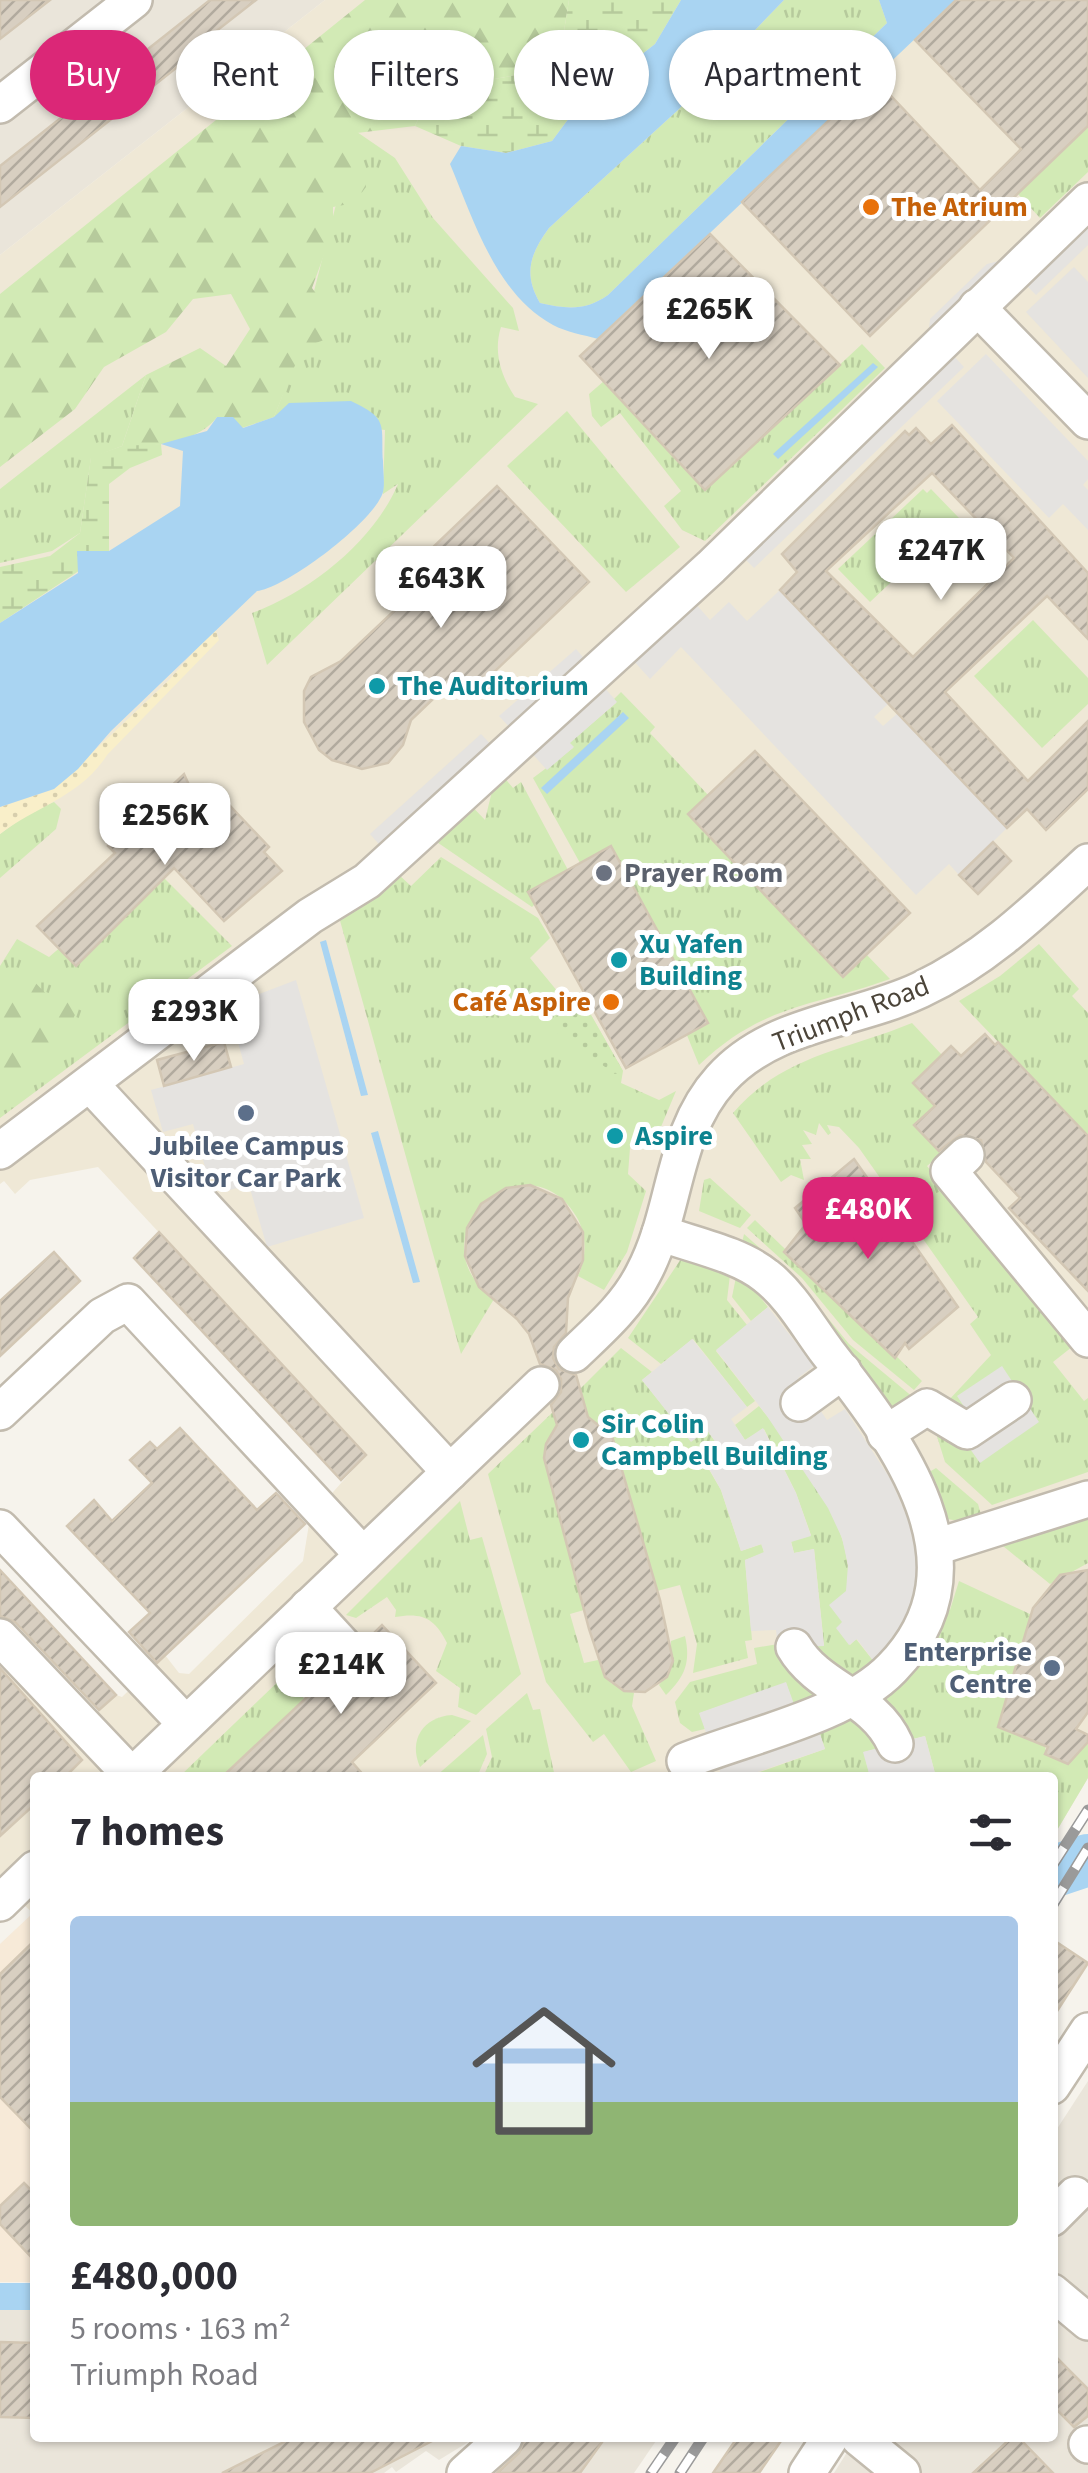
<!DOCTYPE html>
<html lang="en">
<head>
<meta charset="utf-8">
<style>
  body { margin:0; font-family:"Source Sans 3",sans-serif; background:#f2f2f3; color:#2b2b33; height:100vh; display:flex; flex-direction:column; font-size:38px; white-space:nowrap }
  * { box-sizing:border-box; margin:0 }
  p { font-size:32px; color:#7c7c81 }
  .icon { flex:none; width:55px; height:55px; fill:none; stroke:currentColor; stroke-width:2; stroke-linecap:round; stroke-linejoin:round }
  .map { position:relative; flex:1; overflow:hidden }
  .side { position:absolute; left:30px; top:1772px; width:1028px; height:670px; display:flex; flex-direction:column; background:#fff; border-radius:10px; box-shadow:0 2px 8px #0004 }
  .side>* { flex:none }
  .top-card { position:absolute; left:30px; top:30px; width:1030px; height:90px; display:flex; gap:20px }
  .price { position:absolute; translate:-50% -85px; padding:0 22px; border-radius:20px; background:#fff; color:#222; font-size:32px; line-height:65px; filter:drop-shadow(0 2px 5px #0008) }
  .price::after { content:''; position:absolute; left:50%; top:60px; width:30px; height:22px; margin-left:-15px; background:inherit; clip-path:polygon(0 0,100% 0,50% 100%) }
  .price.current { background:#db2777; color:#fff }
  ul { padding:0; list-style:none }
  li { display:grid; align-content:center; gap:20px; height:530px; padding:0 40px }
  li+li { border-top:2px solid #e1e1e2 }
  li span { display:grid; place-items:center; height:310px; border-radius:10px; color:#555 }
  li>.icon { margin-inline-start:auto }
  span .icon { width:180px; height:180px; fill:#fffc; stroke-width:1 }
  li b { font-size:42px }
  h2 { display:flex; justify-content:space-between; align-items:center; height:120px; padding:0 40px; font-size:42px }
  .pill { padding:0 35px; border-radius:45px; background:#fff; box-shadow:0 2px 8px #0004; font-size:35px; line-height:90px }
  .pill.current { background:#db2777; color:#fff }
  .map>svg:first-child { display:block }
  .residential { fill:#eae5da }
  .commercial { fill:#f7ead8 }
  .education { fill:#efe8d6 }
  .grass { fill:url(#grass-tufts) }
  .forest { fill:url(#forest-firs) }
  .wetland { fill:url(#wetland-marsh) }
  .sand { fill:url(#sand-dots) }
  .garden { fill:url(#garden-dots) }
  .parking { fill:#e5e3e0 }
  .water { fill:#a9d4f2 }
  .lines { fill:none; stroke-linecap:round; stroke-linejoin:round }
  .river { stroke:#a9d4f2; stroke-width:52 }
  .building { fill:url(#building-hatch); stroke:#d3c7b4; stroke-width:2.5; fill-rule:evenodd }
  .minor-casing { stroke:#c2bbae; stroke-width:40 }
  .minor { stroke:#fff; stroke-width:35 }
  .rail-casing { stroke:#9a9a9a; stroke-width:11 }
  .rail { stroke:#fff; stroke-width:8; stroke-dasharray:22; stroke-linecap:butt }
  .food-dot { fill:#e8710a; stroke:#fff; stroke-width:4 }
  .culture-dot { fill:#0f9aa8; stroke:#fff; stroke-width:4 }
  .worship-dot { fill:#6b7280; stroke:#fff; stroke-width:4 }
  .service-dot { fill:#5c6f8a; stroke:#fff; stroke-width:4 }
  .labels { text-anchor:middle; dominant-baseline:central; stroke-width:10; stroke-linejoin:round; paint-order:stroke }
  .food-label { font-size:28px; font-weight:bold; fill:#c56008; stroke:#fff; text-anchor:start }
  .culture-label { font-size:28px; font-weight:bold; fill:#0d838f; stroke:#fff; text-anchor:start }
  .worship-label { font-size:28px; font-weight:bold; fill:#5b616d; stroke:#fff; text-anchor:start }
  .street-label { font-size:28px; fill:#4b4439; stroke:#fff }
  .service-label { font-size:28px; font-weight:bold; fill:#4e5e75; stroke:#fff }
</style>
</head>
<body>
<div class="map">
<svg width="1088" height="2473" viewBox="0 0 1088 2473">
  <defs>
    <pattern id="grass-tufts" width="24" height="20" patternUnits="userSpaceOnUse" patternTransform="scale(2.5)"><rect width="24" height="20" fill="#d2eab5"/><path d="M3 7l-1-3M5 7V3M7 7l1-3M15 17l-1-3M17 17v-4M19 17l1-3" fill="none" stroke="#b6ca9c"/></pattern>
    <pattern id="forest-firs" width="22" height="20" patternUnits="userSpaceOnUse" patternTransform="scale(2.5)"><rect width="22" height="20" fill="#d2eab5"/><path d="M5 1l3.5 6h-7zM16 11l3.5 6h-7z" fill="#b6ca9c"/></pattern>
    <pattern id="wetland-marsh" width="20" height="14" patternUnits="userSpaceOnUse" patternTransform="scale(2.5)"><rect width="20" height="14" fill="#d2eab5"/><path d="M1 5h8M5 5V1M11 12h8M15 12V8" fill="none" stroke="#b6ca9c"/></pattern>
    <pattern id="sand-dots" width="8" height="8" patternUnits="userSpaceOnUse" patternTransform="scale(2.5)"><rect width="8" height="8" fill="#f9efc9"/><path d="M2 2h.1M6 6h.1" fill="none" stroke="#d7cead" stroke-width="1.8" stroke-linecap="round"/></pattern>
    <pattern id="garden-dots" width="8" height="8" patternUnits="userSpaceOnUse" patternTransform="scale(2.5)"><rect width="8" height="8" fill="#d2eab5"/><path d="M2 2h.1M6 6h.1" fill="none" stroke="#b6ca9c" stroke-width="1.8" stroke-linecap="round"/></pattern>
    <pattern id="building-hatch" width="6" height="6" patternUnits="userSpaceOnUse" patternTransform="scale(2.5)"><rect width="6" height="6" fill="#d8cfc1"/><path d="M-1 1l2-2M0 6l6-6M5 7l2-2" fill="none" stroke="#b1aa9e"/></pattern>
  </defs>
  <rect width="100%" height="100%" fill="#f6f3ec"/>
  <!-- residential -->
  <g class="residential">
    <polygon points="0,0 325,0 0,255"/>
    <polygon points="1088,2081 1088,2473 834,2473 856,2438 1052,2438 1053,2135"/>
    <polygon points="35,2308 35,2438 475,2438 439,2460 426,2451 396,2472 392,2467 384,2473 0,2473 0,2309"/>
    <polygon points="523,2438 658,2438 634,2473 494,2473"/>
  </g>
  <!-- commercial -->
  <polygon class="commercial" points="33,1913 35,2282 0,2282 0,1944"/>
  <!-- education -->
  <polygon class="education" points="325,0 1088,0 1088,1778 1053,1837 1052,1778 35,1778 35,1915 0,1883 0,1622 93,1715 116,1695 122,1697 165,1655 179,1673 189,1674 303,1561 310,1518 366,1455 98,1167 30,1180 15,1194 4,1181 0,1184 0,255"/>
  <!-- grass -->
  <g class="grass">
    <path d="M784,0H879L887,23L608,295C585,311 567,309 540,303C523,274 530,254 549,228L678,110Z"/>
    <polygon points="1088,127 1088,172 1040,218 1018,194"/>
    <path d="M357,132L395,158L433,218L513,308L519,331L501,327C493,352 501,376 515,397L538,404L267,665L252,613C311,591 373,542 398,484L383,494L385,430L274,417C312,324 326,227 357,132Z"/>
    <polygon points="862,344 885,368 705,541 682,530 664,506 681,491 620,413 601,427 592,416 589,394 604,381 705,490"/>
    <polygon points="146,375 122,446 91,458 80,533 52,551 0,563 0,489"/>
    <polygon points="567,411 680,547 626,592 507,466"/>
    <polygon points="923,489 927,493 931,489 959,518 870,602 838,569"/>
    <polygon points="1033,620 1088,678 1088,704 1042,748 974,676"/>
    <path d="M621,692L655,727L650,733L708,795L689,815L843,977L867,955L890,979C812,1007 763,1004 699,1065L611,847L580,863L533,778L573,748L569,743L616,703L614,699Z"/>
    <polygon points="503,776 513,788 521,782 568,870 528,891 535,904 532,907 428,836 466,800 485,820 494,783"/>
    <polygon points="54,802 61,809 56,829 0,878 0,834 30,812"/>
    <path d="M441,857L538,918L550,938L530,958L572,1009L577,1012L587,1008L623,1071L621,1083L659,1100L676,1091L658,1134L643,1136L630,1148L628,1174L646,1191L627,1252L604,1290L578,1276C587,1257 587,1234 576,1216C525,1133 410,1238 494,1299L461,1354L339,917L398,874L411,886Z"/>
    <polygon points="164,878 232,946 0,1118 0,966 17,939 49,957 63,945 76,966"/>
    <polygon points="1039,944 1079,989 1072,996 1088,1013 1088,1136 959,1001 1000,976"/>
    <path d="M912,1023L942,1055L913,1082L935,1106L915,1125L941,1154L927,1166L1077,1343L1053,1362L1084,1401L1088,1398V1472L992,1505L945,1462L931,1417L1038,1422L958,1396L969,1414L947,1402L991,1355L970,1324L978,1317L859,1148L839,1127L827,1125L831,1133L828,1135L819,1123L816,1135L803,1130L812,1144L802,1145L811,1159H800L804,1180L791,1175L781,1182L733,1113C783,1055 844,1051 912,1023Z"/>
    <polygon points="710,1178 751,1215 740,1228 699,1211 704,1180"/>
    <polygon points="755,1220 922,1381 914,1390 853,1340 802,1278 747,1228"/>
    <polygon points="744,1234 800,1284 849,1344 914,1398 891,1413 741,1248"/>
    <polygon points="685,1253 730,1275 727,1300 747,1325 716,1351 755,1401 747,1407 693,1339 661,1364 628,1338"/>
    <polygon points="736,1277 753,1288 768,1307 751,1321 732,1297"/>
    <polygon points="621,1348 652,1372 642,1380 691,1441 707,1430 724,1454 707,1466 721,1490 741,1551 762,1544 764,1553 745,1560 752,1640 745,1641 748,1658 693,1673 697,1644 680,1585 657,1591 616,1446 607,1429 588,1419 580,1389"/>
    <path d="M759,1406C793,1448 839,1506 847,1560C852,1590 841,1615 850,1645L856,1639L875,1663L854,1676L842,1677L805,1647L824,1645L814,1549L794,1553L791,1541L811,1535L796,1493L764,1429L745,1440L735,1425Z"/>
    <polygon points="553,1412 557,1427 546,1443 544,1458 584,1610 570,1614 584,1663 598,1660 611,1683 634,1693 632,1706 656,1761 631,1772 604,1734 593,1742 546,1682 488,1474"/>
    <polygon points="936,1468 978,1504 984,1525 947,1519 926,1474"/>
    <path d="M460,1501L470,1540L482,1537L521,1674L476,1715L458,1707L460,1688L436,1671L447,1643C435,1618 422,1612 395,1617L396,1610L387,1597L356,1618L346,1615Z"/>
    <polygon points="1088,1511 1088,1563 1050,1584 1003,1546"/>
    <polygon points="959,1581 1032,1615 1046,1755 1068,1764 1088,1742 1088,1778 1053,1837 1052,1778 936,1777 925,1736 905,1741 875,1698 940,1608 950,1610"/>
    <path d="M685,1636C691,1662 685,1677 666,1695L659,1685L671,1669V1641Z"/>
    <polygon points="778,1644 789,1670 821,1696 794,1706 786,1683 700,1713 705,1729 692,1732 680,1723 675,1702 690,1682 757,1664 754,1648"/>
    <polygon points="314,1647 317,1654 294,1683 304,1699 221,1777 179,1777"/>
    <polygon points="527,1693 533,1710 540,1709 555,1777 483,1777 492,1757 486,1729"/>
    <polygon points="847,1712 883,1747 864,1752 870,1777 743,1778 825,1749 816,1723"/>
    <path d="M452,1715L471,1721L420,1767C408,1740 423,1717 452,1715Z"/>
    <polygon points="483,1735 487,1754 477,1777 435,1777"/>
  </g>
  <!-- forest -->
  <g class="forest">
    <path d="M365,0H569L564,31L542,69C504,80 466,80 430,94L415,126L357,133L366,187L354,203L333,207V230L312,288L325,306L324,340L302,348L274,417L242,428L217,417C198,443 153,447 122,446L146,375L200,348L226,366L250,329L231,294L193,299L166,332L104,367L75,409L0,467V294Z"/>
    <path d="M7,970L24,971L53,1001L72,999L79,1006C70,1030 36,1075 10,1081L0,1074V983Z"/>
  </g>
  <!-- wetland -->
  <g class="wetland">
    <path d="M569,0H681L655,44L632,62L604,71L552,141L506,153L461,146L415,126L430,94C466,80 504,80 542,69L564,31Z"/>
    <polygon points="161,444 162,455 130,468 109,484 109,551 0,623 0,567 50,556 80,533 91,457 122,446"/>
  </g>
  <!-- sand -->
  <path class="sand" d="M215,628L219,640L107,755C81,796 37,806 0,834V807L54,789L168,681Z"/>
  <!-- garden -->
  <polygon class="garden" points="587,1008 623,1071 615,1074 550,1028 549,1021 572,1009 577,1012"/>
  <!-- parking -->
  <g class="parking">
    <polygon points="1088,217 1088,245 1036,295 1022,281"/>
    <polygon points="1011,258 928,338 930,319 987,264"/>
    <polygon points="1074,267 1088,282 1088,378 1026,312"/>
    <polygon points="950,352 964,367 754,568 740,554"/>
    <polygon points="986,354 1088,461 1088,479 1083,485 1088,490 1088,530 1063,504 1049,518 937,401"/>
    <polygon points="780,590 888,704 874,717 883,726 898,713 1007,828 959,875 949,864 916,895 681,647 650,679 632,659 694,602 710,620 729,602 747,621"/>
    <polygon points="576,649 589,664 513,731 499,716"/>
    <polygon points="603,686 617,702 570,743 574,747 547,770 529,750"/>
    <polygon points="481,734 495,749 384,850 370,834"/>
    <polygon points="296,980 364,1218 267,1247 249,1185 226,1191 220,1172 207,1174 193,1124 163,1132 151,1090 244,1064 228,1006"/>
    <polygon points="768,1307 814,1366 798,1378 827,1420 845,1409 891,1480 908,1519 917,1554 918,1592 906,1621 875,1663 857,1639 849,1645 836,1628 842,1622 829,1605 846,1591 848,1565 842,1538 828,1508 767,1416 716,1350"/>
    <polygon points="692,1339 747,1407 731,1419 745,1440 763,1428 796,1493 811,1536 791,1542 794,1553 814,1549 824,1646 778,1648 776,1630 751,1631 745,1560 764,1552 761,1544 741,1551 721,1490 707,1465 724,1454 707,1430 691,1442 642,1380"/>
    <polygon points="1002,1366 1039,1422 980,1463 968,1446 969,1414 957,1396"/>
    <polygon points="786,1682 799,1718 813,1713 825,1749 743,1777 722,1777 699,1713"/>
    <polygon points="925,1736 936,1777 870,1777 863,1752"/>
  </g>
  <!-- water -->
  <g class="water">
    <path d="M681,0H784L678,110L549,228C530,254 523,274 540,303C567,309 585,311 608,295L887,23L879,0H956L598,339C584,335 566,332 553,325C496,294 474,221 450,164L461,146L506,153L552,141L604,71L632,62L655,44Z"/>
    <polygon points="873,363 878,367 778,459 773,454"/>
    <path d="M351,401C389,419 381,424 383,461C383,470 385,484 383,492C375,521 286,588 257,591L111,731L78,769L54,789L0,807V623L78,573L77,551H109L180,506L183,451L161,444L207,431L217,417H233L243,428L274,417L289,403Z"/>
    <polygon points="623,712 629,718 547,794 541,788"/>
    <polygon points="326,940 368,1095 361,1096 320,942"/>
    <polygon points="378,1131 420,1282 413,1283 371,1133"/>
    <rect x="0" y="2283" width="35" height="27"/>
  </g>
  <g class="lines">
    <!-- river -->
    <polyline class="river" points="1052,1872 1088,1860"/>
  </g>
  <!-- building -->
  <g class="building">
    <polygon points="0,0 50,0 0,39"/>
    <polygon points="210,0 256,0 215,32 218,35 0,207 0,166"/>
    <polygon points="956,0 1088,0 1088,126 870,336 742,202 874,78 980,190 1021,149 915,40"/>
    <polygon points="710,234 840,365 705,490 580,356"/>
    <path d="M952,425L1088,573V639L1047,596L945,692L1028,781L1088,721V789L1046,830L1027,809L1007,828L780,590L797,572L782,554L905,431L909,435L916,428L931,444ZM932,473L1014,558L913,657L826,571Z"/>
    <polygon points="497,486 589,582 474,691 458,675 411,720 403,745 388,763 362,769 332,760 319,750 304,722 304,691 311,677 341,661 395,610 382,596"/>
    <polygon points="755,751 910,913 843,977 688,814"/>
    <polygon points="184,774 199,807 216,791 269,847 264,852 282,871 224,921 174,868 76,966 37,926 115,853 108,846"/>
    <polygon points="993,842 1011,861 978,894 959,875"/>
    <polygon points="611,846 708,1023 626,1068 528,892"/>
    <polygon points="985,1034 995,1045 998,1042 1088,1136 1088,1291 1009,1208 1020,1198 986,1162 981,1140 960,1135 939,1151 914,1125 935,1106 913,1083 951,1046 961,1056"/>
    <polygon points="224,1042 231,1067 164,1086 157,1060"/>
    <polygon points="854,1159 958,1307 909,1349 905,1343 895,1358 784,1252 806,1224 795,1208"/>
    <polygon points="530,1185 562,1199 583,1232 583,1260 568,1298 566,1333 554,1347 553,1358 559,1369 576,1375 588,1417 612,1436 660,1600 673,1661 667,1677 645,1692 624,1691 605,1677 589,1629 544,1458 546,1444 557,1425 551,1405 561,1392 561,1379 556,1370 540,1364 529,1334 517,1319 479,1287 465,1256 467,1228 481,1204 506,1188"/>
    <polygon points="159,1232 366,1455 341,1480 134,1258"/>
    <polygon points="54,1252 80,1281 0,1356 0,1301"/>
    <polygon points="180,1428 257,1510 276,1493 305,1524 157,1663 129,1632 150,1613 67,1526 94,1500 112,1521 152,1483 130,1460 150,1442 157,1449"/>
    <polygon points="0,1570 116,1695 99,1710 15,1622 0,1616"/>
    <polygon points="1088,1570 1088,1712 1076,1729 1088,1735 1088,1742 1068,1764 1045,1754 1048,1747 998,1727 1033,1608 1060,1575"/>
    <polygon points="382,1625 436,1683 352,1762 366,1778 221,1778 340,1666 358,1660 364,1643"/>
    <polygon points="0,1668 82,1760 64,1778 35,1778 35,1804 0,1836"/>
    <polygon points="1052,1939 1088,1963 1052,2019"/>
    <polygon points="35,1940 35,2133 0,2097 0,1974"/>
    <polygon points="24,2183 35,2194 35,2261 0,2224 0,2206"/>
    <polygon points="0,2342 35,2343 35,2418 0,2417"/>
    <polygon points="1052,2353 1088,2389 1088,2416 1074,2427 1052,2405"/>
    <polygon points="292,2438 438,2438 370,2473 222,2473"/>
    <polygon points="525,2438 605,2438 580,2473 497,2473 519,2453"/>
    <polygon points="737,2438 783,2438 759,2473 713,2473"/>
    <polygon points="1011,2438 1019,2438 1053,2473 973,2473"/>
  </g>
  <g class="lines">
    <defs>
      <g id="minor">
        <polyline points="0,105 134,0"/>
        <polyline points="977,307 1088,421"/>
        <polyline points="91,1085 450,1472"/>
        <polyline points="0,1151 310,916 367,881 711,567 1088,201"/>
        <polyline points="966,1155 949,1171 1088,1339"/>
        <path d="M660,1233C693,1245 739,1254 766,1276C791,1295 809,1328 828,1353C897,1441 992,1565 892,1668C846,1716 747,1736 685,1761"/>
        <path d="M574,1354C599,1330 627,1306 643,1274C677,1211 671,1134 721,1079C772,1022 855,1021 920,990C986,959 1035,911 1088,862"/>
        <polyline points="799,1403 843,1371"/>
        <polyline points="0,1412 102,1316 128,1302 363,1555"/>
        <polyline points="885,1434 927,1407 967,1431 1013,1400"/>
        <polyline points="0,1528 186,1724"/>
        <polyline points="936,1547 1088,1499"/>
        <polyline points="308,1607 343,1645"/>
        <polyline points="0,1637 132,1776"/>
        <path d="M794,1647C819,1690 874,1696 895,1744"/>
        <polyline points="130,1778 541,1385"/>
        <polyline points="0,1903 35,1869"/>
        <polyline points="1052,2086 1088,2031"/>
        <polyline points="1052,2218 1075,2195"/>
        <polyline points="1052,2292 1088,2322"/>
        <polyline points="859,2438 902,2473"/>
        <polyline points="1087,2444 1088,2445"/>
        <polyline points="465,2473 504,2438"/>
        <polyline points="807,2473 830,2438"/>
      </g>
    </defs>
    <!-- minor casing -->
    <use href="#minor" class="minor-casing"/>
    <!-- minor -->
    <use href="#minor" class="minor"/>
    <defs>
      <g id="rail">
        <polyline points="1052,1866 1088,1810"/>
        <polyline points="1052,1906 1088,1848"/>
        <polyline points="651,2473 675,2438"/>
        <polyline points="680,2473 703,2438"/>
      </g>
    </defs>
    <!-- rail casing -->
    <use href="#rail" class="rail-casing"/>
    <!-- rail -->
    <use href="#rail" class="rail"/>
  </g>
  <!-- markers -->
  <g class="food-dot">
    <circle cx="871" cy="207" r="10"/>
    <circle cx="611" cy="1002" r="10"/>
  </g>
  <g class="culture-dot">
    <circle cx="377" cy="686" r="10"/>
    <circle cx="619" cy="960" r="10"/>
    <circle cx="615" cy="1136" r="10"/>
    <circle cx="581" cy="1440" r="10"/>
  </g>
  <circle class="worship-dot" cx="604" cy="873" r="10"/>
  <g class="service-dot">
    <circle cx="246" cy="1113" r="10"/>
    <circle cx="1052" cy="1668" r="10"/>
  </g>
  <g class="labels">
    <!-- food labels -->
    <g class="food-label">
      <text x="891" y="207">The Atrium</text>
      <text x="591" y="1002" text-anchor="end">Café Aspire</text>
    </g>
    <!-- culture labels -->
    <g class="culture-label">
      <text x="397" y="686">The Auditorium</text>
      <text x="639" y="944">Xu Yafen<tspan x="639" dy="32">Building</tspan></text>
      <text x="635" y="1136">Aspire</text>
      <text x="601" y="1424">Sir Colin<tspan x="601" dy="32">Campbell Building</tspan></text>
    </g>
    <!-- worship labels -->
    <g class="worship-label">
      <text x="624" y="873">Prayer Room</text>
    </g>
    <!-- street labels -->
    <g class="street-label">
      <text transform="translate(851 1014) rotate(-21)">Triumph Road</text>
    </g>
    <!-- service labels -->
    <g class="service-label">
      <text x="246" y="1146">Jubilee Campus<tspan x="246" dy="32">Visitor Car Park</tspan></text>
      <text x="1032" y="1652" text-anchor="end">Enterprise<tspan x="1032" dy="32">Centre</tspan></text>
    </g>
  </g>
</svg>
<b class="price" style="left:709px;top:362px">£265K</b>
<b class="price" style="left:941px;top:603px">£247K</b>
<b class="price" style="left:441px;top:631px">£643K</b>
<b class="price" style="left:165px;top:868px">£256K</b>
<b class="price" style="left:194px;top:1064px">£293K</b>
<b class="price current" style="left:868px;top:1262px">£480K</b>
<b class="price" style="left:341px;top:1717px">£214K</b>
<div class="top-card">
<a class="pill current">Buy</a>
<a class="pill">Rent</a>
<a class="pill">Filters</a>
<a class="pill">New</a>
<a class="pill">Apartment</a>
</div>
<section class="side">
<h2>7 homes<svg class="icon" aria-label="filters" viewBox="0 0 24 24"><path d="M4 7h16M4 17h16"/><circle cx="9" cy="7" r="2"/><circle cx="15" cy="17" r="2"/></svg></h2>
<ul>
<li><span style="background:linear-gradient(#a9c7e8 60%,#8fb573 0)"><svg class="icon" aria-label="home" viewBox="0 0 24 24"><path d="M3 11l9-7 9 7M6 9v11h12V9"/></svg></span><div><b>£480,000</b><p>5 rooms · 163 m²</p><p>Triumph Road</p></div></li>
</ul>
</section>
</div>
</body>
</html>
